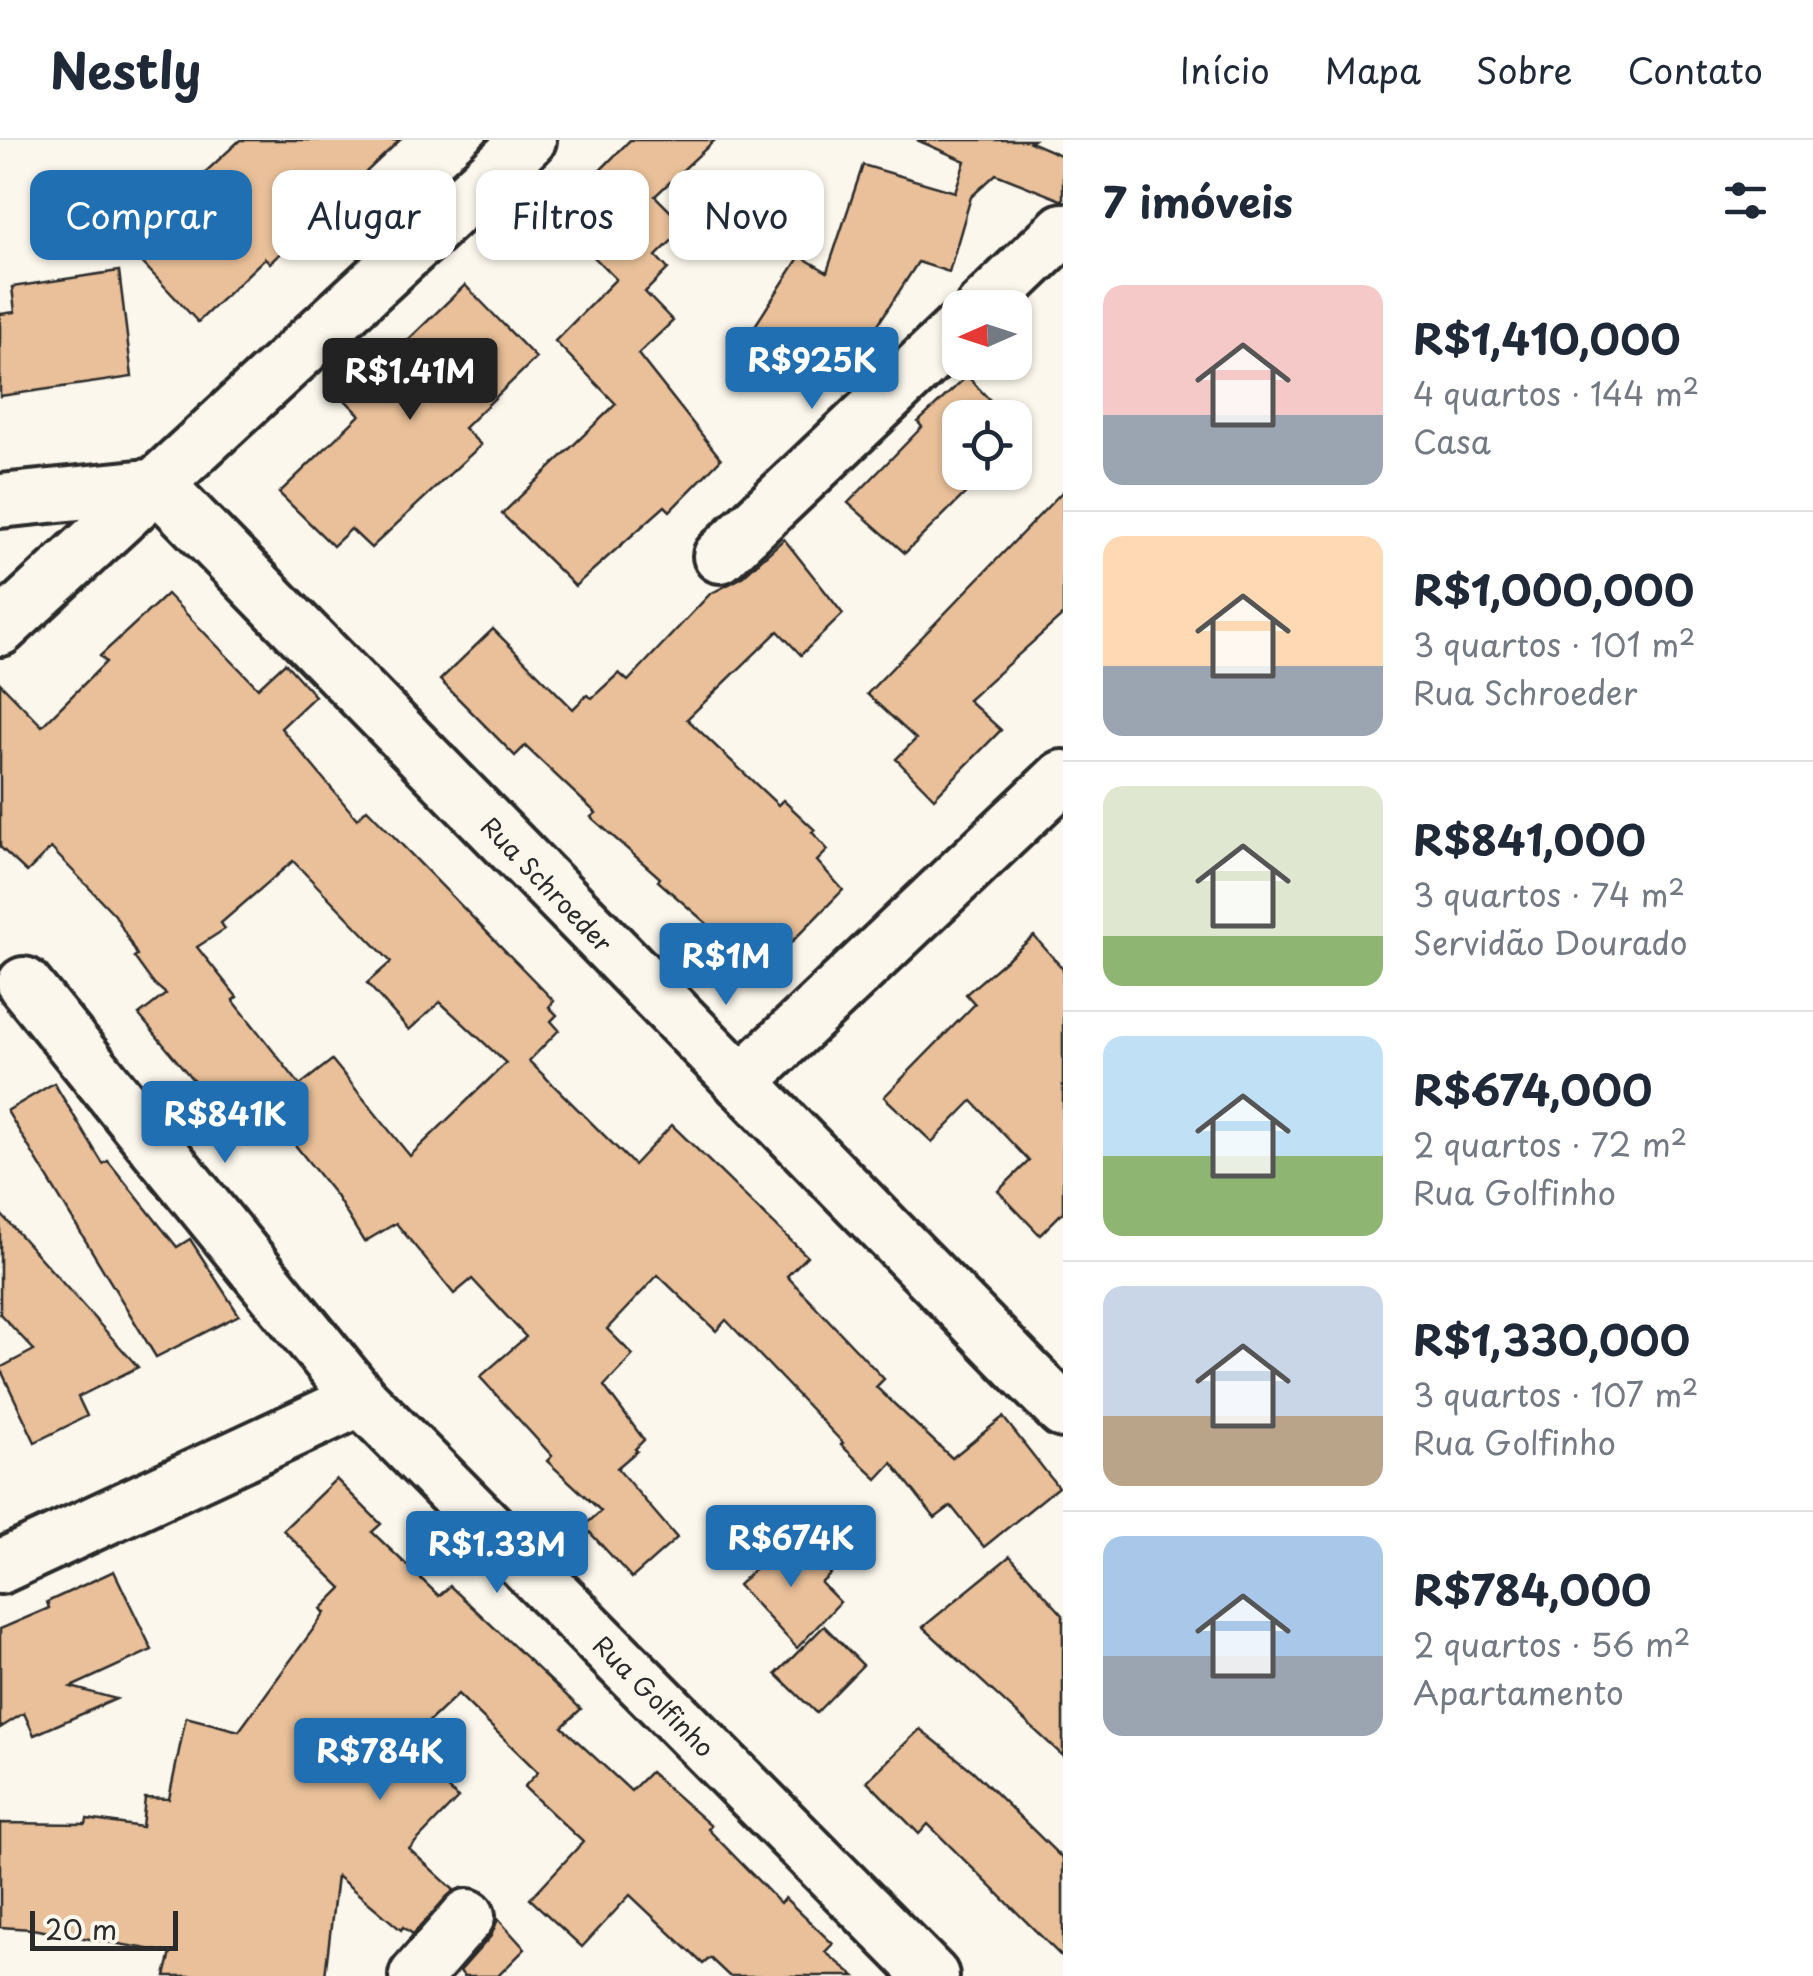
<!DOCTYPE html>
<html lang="pt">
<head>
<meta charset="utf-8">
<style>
  body { margin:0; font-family:"Playpen Sans",sans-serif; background:#f6f6f7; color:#1f2937; height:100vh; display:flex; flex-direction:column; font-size:38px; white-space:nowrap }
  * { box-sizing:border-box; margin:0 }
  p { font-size:32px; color:#747a83 }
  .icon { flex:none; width:55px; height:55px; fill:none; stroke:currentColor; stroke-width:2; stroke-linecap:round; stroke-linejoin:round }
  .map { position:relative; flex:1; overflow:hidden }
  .drawer { display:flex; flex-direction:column; background:#fff; width:750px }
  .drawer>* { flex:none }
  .banner { position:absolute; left:30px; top:30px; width:882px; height:90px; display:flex; gap:20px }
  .needle { width:65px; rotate:267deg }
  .tools { position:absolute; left:942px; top:150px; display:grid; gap:20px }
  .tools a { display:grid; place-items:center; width:90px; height:90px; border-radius:20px; background:#fff; box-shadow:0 2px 8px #0004; font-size:50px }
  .scale { position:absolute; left:30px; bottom:25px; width:148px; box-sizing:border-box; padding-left:10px; border:5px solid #2b2b2b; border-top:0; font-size:28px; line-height:35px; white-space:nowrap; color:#2b2b2b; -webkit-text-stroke:8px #fbf7ec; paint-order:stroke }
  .price { position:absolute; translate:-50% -85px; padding:0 22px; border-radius:10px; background:#1f6fb2; color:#fff; font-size:32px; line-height:65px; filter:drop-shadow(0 2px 5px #0008) }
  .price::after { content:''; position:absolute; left:50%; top:60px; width:30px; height:22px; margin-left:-15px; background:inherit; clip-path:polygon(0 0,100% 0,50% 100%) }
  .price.selected { background:#222; color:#fff }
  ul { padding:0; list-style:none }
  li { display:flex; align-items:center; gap:30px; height:250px; padding:0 40px }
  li+li { border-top:2px solid #e0e1e3 }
  li span { display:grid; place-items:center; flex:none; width:280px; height:200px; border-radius:20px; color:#555 }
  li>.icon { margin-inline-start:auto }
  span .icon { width:120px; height:120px; fill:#fffc; stroke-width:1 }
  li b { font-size:42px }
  h2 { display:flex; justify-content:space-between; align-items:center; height:120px; padding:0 40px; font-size:42px }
  .pill { padding:0 35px; border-radius:20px; background:#fff; box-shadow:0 2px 8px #0004; font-size:35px; line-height:90px }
  .pill.selected { background:#1f6fb2; color:#fff }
  header { display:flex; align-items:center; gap:60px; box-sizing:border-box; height:140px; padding:0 50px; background:#fff; border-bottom:2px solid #e0e1e3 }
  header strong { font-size:48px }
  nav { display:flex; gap:55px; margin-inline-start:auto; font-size:35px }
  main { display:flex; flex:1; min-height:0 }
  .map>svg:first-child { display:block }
  .building { fill:#e9c099; stroke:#2b2b2b; stroke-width:2.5; fill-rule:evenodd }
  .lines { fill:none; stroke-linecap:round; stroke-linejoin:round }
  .minor-casing { stroke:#2b2b2b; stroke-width:60 }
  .minor { stroke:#fbf7ec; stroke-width:52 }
  .labels { text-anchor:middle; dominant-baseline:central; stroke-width:8; stroke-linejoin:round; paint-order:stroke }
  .street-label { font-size:25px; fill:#2b2b2b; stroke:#fbf7ec }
</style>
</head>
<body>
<header>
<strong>Nestly</strong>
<nav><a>Início</a><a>Mapa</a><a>Sobre</a><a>Contato</a></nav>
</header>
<main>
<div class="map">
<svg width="1063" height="1836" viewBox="0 0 1063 1836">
  <rect width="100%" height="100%" fill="#fbf7ec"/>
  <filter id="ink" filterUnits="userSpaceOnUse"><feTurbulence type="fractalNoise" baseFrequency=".01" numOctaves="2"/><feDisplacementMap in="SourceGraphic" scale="20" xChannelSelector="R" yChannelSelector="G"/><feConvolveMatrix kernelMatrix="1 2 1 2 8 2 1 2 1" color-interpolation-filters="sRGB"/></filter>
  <g filter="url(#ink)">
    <!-- building -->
    <g class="building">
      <polygon points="240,0 400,0 270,123 265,118 198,182 105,83 148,40 171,64"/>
      <polygon points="630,0 715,0 655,56 686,87 656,116 668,129 645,152 673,181 638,214 721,319 670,371 665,366 575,446 502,374 616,264 555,201 616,139 554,77"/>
      <polygon points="917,0 1033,0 1030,2 1063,16 1063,61 996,34 971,57 949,132 918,122 837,248 749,195 800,116 827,132 863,25 955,52 965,21"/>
      <polygon points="119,131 132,237 0,256 0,174 15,172 12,147"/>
      <polygon points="465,145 536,218 464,288 481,305 371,408 351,389 333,406 279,353 360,275 342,257 378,223 381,226"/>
      <polygon points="967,236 1007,278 960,278 960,332 987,332 905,413 848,363 922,287 918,282"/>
      <polygon points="1063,351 1063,475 968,560 1001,590 934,658 896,619 916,599 867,554"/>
      <polygon points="784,399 843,474 801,515 778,491 687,579 778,665 783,660 815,690 812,692 828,710 817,721 843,750 762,832 658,741 660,738 591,677 596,673 525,606 515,616 440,540 493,489 573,569 587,555 592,558 619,533 628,541 710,454 741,438"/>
      <path d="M167,454L258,548L285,523L315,556L281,588L357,679L367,669L554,861L549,867L557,875L551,881L559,890L529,921L634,1025L672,985L807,1116L787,1136L884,1239L876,1247L952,1318L1003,1277L1058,1347L984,1407L951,1366L935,1378L892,1323L877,1339L841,1305L843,1303L726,1180L716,1191L658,1135L607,1189L633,1215L604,1246L644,1300L635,1309L637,1311L617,1328L677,1398L632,1438L584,1386L601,1371L547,1321L552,1316L480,1237L526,1197L472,1139L454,1154L396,1083L364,1102L336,1056L267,970L237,993L139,875L166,854L152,842L134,817L137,815L115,775L51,708L27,732L0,707V543L42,586L106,522L100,516ZM293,721L391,822L367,843L409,890L440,862L506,923L410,1016L332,920L300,945L233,860L237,857L197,807L225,789L221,783Z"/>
      <polygon points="1034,796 1063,829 1063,1072 1040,1095 998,1051 1029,1021 972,961 932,1002 884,957 975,864 966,854"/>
      <polygon points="54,943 103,1024 108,1021 177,1107 190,1099 239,1175 156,1217 7,971"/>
      <polygon points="0,1073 138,1227 78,1257 87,1276 35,1302 0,1228 34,1210 0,1174"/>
      <polygon points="336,1339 381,1384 372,1392 439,1456 450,1446 581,1569 562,1587 631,1651 650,1632 711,1686 708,1689 780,1763 785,1758 833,1804 825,1812 855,1836 729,1836 710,1818 703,1824 630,1755 582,1807 530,1759 583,1702 524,1647 538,1632 458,1554 403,1606 458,1658 409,1709 454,1750 413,1794 403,1787 401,1790 337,1736 325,1836 165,1836 171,1813 32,1789 0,1787 0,1683 86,1684 87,1679 142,1687 145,1658 169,1659 186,1577 239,1591 325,1473 321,1469 342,1448 283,1390"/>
      <polygon points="793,1392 831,1434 821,1443 840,1462 797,1508 738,1445"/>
      <polygon points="1010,1416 1063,1475 1063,1616 923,1487"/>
      <polygon points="114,1431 152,1510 71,1547 116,1559 34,1595 24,1573 0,1588 0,1489 49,1468 47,1462"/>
      <polygon points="824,1486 863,1525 816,1573 776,1534"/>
      <polygon points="920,1589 973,1631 1063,1719 1063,1818 928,1684 919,1694 867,1641"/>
      <polygon points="498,1779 525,1809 498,1836 464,1836 460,1831 491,1796"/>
    </g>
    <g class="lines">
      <defs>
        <g id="minor">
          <polyline points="982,168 1063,90"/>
          <polyline points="158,345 1063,1271"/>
          <polyline points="0,361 158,345"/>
          <polyline points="720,416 960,188"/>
          <polyline points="0,489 529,0"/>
          <polyline points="24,844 361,1259"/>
          <polyline points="741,942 1063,637"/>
          <polyline points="0,1427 361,1259 932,1836"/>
          <polyline points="416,1836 468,1776"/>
        </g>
      </defs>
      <!-- minor casing -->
      <use href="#minor" class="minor-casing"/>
      <!-- minor -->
      <use href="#minor" class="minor"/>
    </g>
  </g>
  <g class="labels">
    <!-- street labels -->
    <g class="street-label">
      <text transform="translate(547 744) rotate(46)">Rua Schroeder</text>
      <text transform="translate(654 1556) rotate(45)">Rua Golfinho</text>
    </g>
  </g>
</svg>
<div class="tools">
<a><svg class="needle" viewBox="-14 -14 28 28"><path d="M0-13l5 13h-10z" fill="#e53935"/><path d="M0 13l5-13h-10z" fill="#747a83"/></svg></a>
<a><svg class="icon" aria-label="locate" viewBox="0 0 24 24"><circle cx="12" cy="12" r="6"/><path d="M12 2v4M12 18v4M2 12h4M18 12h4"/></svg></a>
</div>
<div class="scale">20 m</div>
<b class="price" style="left:812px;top:272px">R$925K</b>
<b class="price selected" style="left:410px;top:283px">R$1.41M</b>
<b class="price" style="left:726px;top:868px">R$1M</b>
<b class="price" style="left:225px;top:1026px">R$841K</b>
<b class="price" style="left:791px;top:1450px">R$674K</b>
<b class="price" style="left:497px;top:1456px">R$1.33M</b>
<b class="price" style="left:380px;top:1663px">R$784K</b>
<div class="banner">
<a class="pill selected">Comprar</a>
<a class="pill">Alugar</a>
<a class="pill">Filtros</a>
<a class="pill">Novo</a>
</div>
</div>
<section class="drawer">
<h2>7 imóveis<svg class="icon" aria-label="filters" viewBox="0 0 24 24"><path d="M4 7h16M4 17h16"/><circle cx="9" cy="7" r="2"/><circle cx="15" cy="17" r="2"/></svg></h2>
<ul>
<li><span style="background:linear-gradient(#f6c9c9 65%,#9aa5b1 0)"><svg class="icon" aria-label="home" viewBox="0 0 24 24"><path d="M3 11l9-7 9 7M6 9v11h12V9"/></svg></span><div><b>R$1,410,000</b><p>4 quartos · 144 m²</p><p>Casa</p></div></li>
<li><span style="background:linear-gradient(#ffd9b3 65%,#9aa5b1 0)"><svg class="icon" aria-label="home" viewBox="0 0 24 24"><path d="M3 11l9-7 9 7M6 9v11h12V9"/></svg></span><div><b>R$1,000,000</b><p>3 quartos · 101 m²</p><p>Rua Schroeder</p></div></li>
<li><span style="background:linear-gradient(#dfe7d0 75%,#8fb573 0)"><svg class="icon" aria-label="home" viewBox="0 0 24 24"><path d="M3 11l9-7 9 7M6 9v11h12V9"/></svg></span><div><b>R$841,000</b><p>3 quartos · 74 m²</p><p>Servidão Dourado</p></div></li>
<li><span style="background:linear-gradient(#bfe0f5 60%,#8fb573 0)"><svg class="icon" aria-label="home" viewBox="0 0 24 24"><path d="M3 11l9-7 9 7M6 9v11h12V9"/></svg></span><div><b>R$674,000</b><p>2 quartos · 72 m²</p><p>Rua Golfinho</p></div></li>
<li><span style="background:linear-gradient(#c9d6e8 65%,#b9a48a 0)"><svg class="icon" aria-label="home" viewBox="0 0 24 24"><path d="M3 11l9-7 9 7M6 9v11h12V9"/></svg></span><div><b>R$1,330,000</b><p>3 quartos · 107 m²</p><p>Rua Golfinho</p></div></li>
<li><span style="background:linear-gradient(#a9c7e8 60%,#9aa5b1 0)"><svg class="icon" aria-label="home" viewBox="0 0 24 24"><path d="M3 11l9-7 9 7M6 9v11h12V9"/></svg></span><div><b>R$784,000</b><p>2 quartos · 56 m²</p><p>Apartamento</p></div></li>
</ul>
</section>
</main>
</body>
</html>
